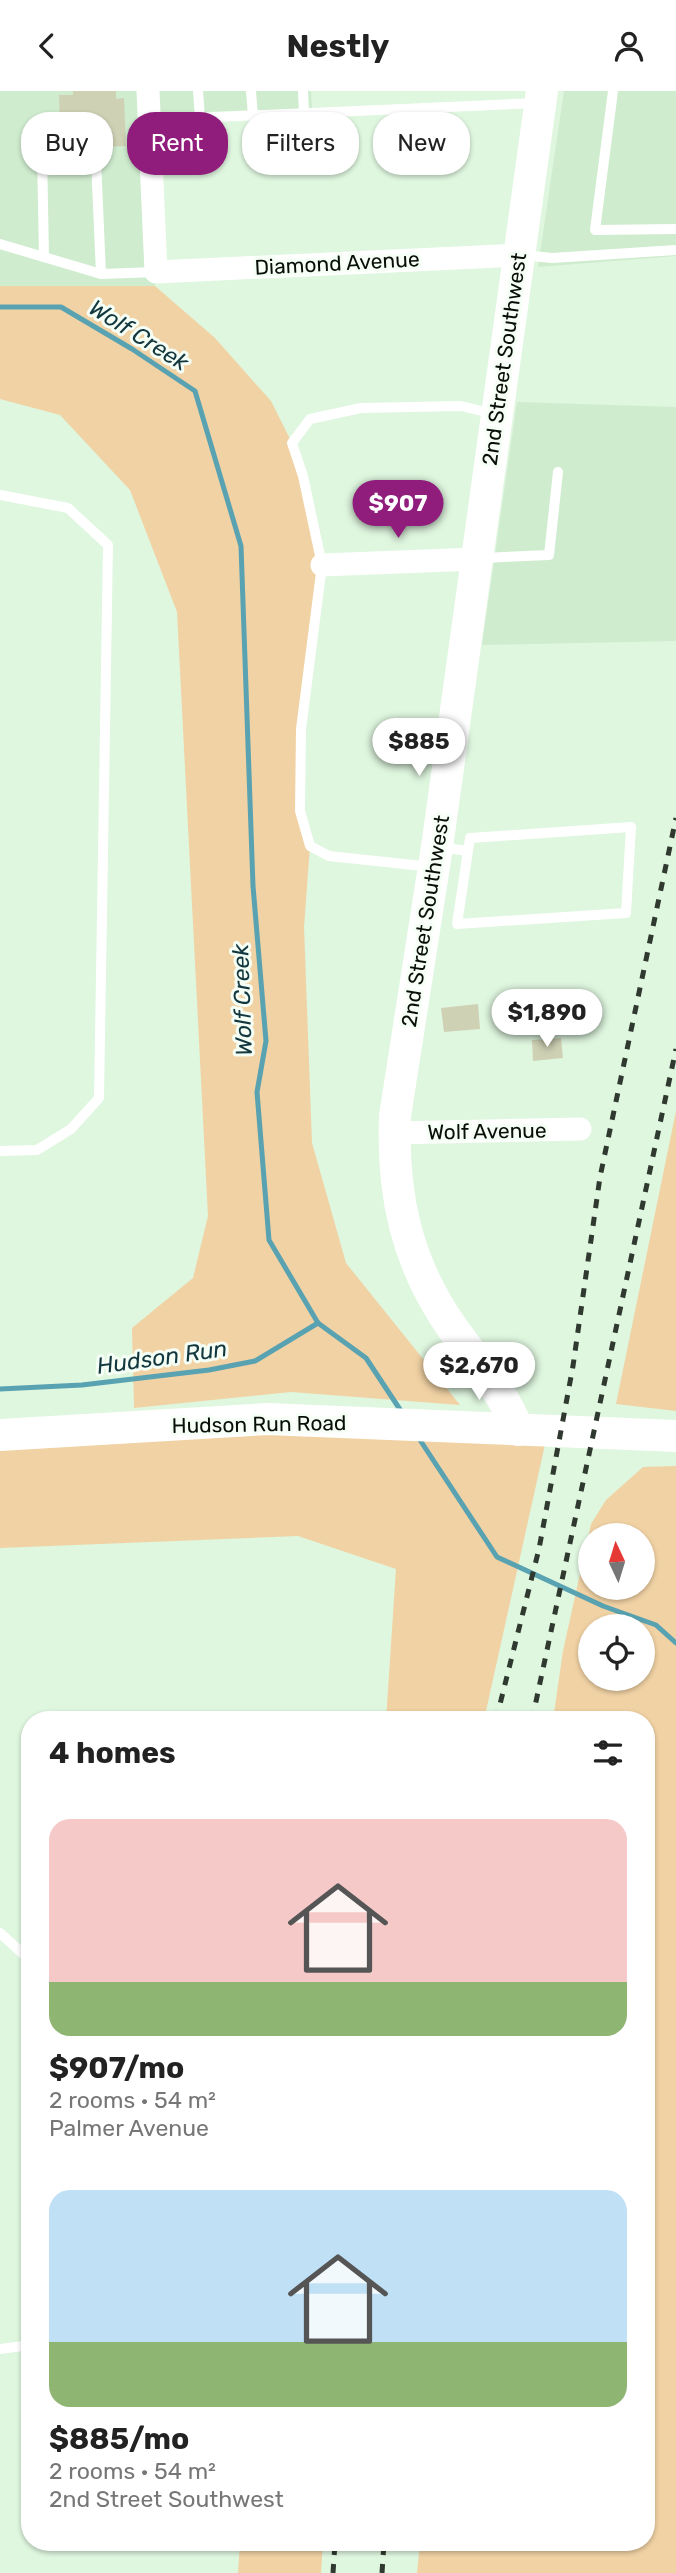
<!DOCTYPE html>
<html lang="en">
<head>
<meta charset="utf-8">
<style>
  body { margin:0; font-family:Rubik,sans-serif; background:#f2f2f2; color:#222; height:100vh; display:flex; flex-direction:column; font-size:26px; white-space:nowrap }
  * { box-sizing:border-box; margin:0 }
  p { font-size:23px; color:#767676 }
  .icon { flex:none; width:38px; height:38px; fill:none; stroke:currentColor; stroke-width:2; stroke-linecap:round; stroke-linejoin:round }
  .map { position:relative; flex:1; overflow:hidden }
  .details { position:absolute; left:21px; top:1620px; width:634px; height:840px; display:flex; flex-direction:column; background:#fff; border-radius:28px; box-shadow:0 2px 5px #0004 }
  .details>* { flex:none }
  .guide { position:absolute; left:21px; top:21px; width:635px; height:63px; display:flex; gap:14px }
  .needle { width:46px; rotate:356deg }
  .tools { position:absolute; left:578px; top:1432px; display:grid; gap:14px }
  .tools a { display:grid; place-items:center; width:77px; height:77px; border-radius:50%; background:#fff; box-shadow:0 2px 5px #0004; font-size:35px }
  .price { position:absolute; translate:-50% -60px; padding:0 16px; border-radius:24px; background:#fff; color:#222; font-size:23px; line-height:46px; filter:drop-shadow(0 2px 4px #0008) }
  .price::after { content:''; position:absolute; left:50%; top:42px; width:21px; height:16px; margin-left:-10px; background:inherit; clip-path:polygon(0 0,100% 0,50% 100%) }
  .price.selected { background:#901c7c; color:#fff }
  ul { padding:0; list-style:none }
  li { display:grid; align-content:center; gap:14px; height:371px; padding:0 28px }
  li span { display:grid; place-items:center; height:217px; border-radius:21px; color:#555 }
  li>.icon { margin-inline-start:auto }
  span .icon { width:126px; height:126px; fill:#fffc; stroke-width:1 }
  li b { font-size:30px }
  h2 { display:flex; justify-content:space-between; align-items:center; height:84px; padding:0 28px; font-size:30px }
  .tag { padding:0 24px; border-radius:28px; background:#fff; box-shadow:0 2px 5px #0004; font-size:24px; line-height:63px }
  .tag.selected { background:#901c7c; color:#fff }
  header { display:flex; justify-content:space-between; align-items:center; height:91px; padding:0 28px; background:#fff; font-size:32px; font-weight:700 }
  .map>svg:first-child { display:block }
  .built { fill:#cfeccf }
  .green { fill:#f1d2a4; fill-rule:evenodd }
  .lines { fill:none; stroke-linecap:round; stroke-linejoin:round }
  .stream { stroke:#58a2b1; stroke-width:5 }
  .building { fill:#cfd1b5 }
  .lane { stroke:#fff; stroke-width:10 }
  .street { stroke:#fff; stroke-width:23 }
  .secondary { stroke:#fff; stroke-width:32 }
  .rail { stroke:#2f392f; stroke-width:5; stroke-dasharray:9 9; stroke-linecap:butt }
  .labels { text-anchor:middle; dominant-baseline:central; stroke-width:6; stroke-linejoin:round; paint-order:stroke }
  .street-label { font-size:21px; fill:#080f08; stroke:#f6fff6 }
  .water-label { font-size:23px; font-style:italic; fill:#13373e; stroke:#f6fff6 }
</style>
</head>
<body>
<header><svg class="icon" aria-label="back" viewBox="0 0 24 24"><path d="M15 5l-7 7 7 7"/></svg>Nestly<svg class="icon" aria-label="person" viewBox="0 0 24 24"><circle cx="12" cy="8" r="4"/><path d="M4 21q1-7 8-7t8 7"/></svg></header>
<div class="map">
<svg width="676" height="2482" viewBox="0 0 676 2482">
  <rect width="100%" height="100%" fill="#dff6df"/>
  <!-- built -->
  <g class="built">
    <polygon points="0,0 311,0 312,17 149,23 155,195 0,195"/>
    <polygon points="564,0 676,0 676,165 538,176"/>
    <polygon points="517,311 676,316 676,550 482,554"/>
  </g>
  <!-- green -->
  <g class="green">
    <polygon points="0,195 155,195 215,247 271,310 292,352 322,474 299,701 310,755 304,836 312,1052 346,1172 460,1314 291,1301 134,1317 132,1237 193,1187 208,1125 177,521 130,399 60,324 0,308"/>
    <polygon points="676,1020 676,1320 616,1313"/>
    <polygon points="548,1340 484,1629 386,1629 396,1478 298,1445 0,1457 0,1344"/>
    <path d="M676,1375V2482H417L420,2452H646V1629H553L563,1560L591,1433L606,1409L643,1376ZM590,1444H642V1496H590ZM590,1535H642V1587H590Z"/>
    <polygon points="240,2452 323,2452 321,2482 238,2482"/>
  </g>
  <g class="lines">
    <!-- stream -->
    <g class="stream">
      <polyline points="0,216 61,216 132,258 195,300 241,455 253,795 266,950 257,1001 269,1149 318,1232 366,1267 403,1323"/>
      <polyline points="0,1298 82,1294 209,1279 255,1270 318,1232"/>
      <polyline points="418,1346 497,1466 603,1515 656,1534 676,1552"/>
    </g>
  </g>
  <!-- building -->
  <g class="building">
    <polygon points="73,0 116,0 116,8 124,7 126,55 87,57 86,34 60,36 59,4 73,4"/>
    <polygon points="478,913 480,938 444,941 441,917"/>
    <polygon points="561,947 563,967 533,970 532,949"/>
  </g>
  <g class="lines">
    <!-- lane -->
    <g class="lane">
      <polyline points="198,0 200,27"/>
      <polyline points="251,0 253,25"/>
      <polyline points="303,0 304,22"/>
      <polyline points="613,0 595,139 676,138"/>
      <polyline points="150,29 538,12"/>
      <polyline points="42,61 44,166"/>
      <polyline points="96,69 101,183"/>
      <polyline points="0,153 101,183 156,181"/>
      <polyline points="522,164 552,167 676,159"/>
      <polyline points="0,404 68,417 108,454 99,1007 71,1038 37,1059 0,1060"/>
      <polyline points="482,467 549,464 558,381"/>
      <polyline points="439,756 468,760 470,747 631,736 626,822 457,833 468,760"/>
      <polyline points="432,776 329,765 310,755 300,720 301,638 322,474 303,385 292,352 310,328 361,317 461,315 494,323"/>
      <polyline points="0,1842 30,1869"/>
      <polyline points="0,2258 30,2254"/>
    </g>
    <!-- street -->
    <g class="street">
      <polyline points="148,0 156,181 519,164"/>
      <polyline points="322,474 476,468"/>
      <polyline points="394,1042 580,1038"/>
    </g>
    <!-- secondary -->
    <g class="secondary">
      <path d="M518,1339C503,1300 475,1269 451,1235C406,1170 392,1103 395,1025L437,756L542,0"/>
      <polyline points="0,1344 268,1328 676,1345"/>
    </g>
    <!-- rail -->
    <g class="rail">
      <polyline points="496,1629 539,1458 573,1275 600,1086 676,727"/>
      <polyline points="532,1629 676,958"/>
      <polyline points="333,2482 335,2452"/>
      <polyline points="382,2482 384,2452"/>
    </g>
  </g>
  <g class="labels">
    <!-- street labels -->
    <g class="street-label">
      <text transform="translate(337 172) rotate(-3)">Diamond Avenue</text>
      <text transform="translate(504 268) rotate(-82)">2nd Street Southwest</text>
      <text transform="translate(425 830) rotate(-81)">2nd Street Southwest</text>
      <text transform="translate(487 1040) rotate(-1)">Wolf Avenue</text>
      <text transform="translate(259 1333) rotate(-1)">Hudson Run Road</text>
    </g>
    <!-- water labels -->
    <g class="water-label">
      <text transform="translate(139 244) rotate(32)">Wolf Creek</text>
      <text transform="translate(242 909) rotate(-92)">Wolf Creek</text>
      <text transform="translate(162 1266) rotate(-8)">Hudson Run</text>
    </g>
  </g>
</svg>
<div class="tools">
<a><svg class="needle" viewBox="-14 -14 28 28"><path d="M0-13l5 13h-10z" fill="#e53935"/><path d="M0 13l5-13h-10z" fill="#767676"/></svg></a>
<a><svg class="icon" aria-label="locate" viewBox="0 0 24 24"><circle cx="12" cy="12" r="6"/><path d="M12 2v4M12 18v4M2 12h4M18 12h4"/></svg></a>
</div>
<b class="price selected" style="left:398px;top:449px">$907</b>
<b class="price" style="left:419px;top:687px">$885</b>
<b class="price" style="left:547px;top:958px">$1,890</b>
<b class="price" style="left:479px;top:1311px">$2,670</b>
<div class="guide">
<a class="tag">Buy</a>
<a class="tag selected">Rent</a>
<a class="tag">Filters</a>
<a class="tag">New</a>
</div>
<section class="details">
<h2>4 homes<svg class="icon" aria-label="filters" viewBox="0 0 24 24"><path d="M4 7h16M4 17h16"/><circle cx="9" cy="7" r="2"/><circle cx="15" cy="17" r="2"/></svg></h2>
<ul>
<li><span style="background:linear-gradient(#f6c9c9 75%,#8fb573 0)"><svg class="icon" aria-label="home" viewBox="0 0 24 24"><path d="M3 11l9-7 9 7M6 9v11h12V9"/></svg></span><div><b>$907/mo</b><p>2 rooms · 54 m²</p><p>Palmer Avenue</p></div></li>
<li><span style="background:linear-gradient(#bfe0f5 70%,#8fb573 0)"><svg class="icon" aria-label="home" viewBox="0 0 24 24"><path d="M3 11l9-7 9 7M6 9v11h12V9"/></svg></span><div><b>$885/mo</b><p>2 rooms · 54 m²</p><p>2nd Street Southwest</p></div></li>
</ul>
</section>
</div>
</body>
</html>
